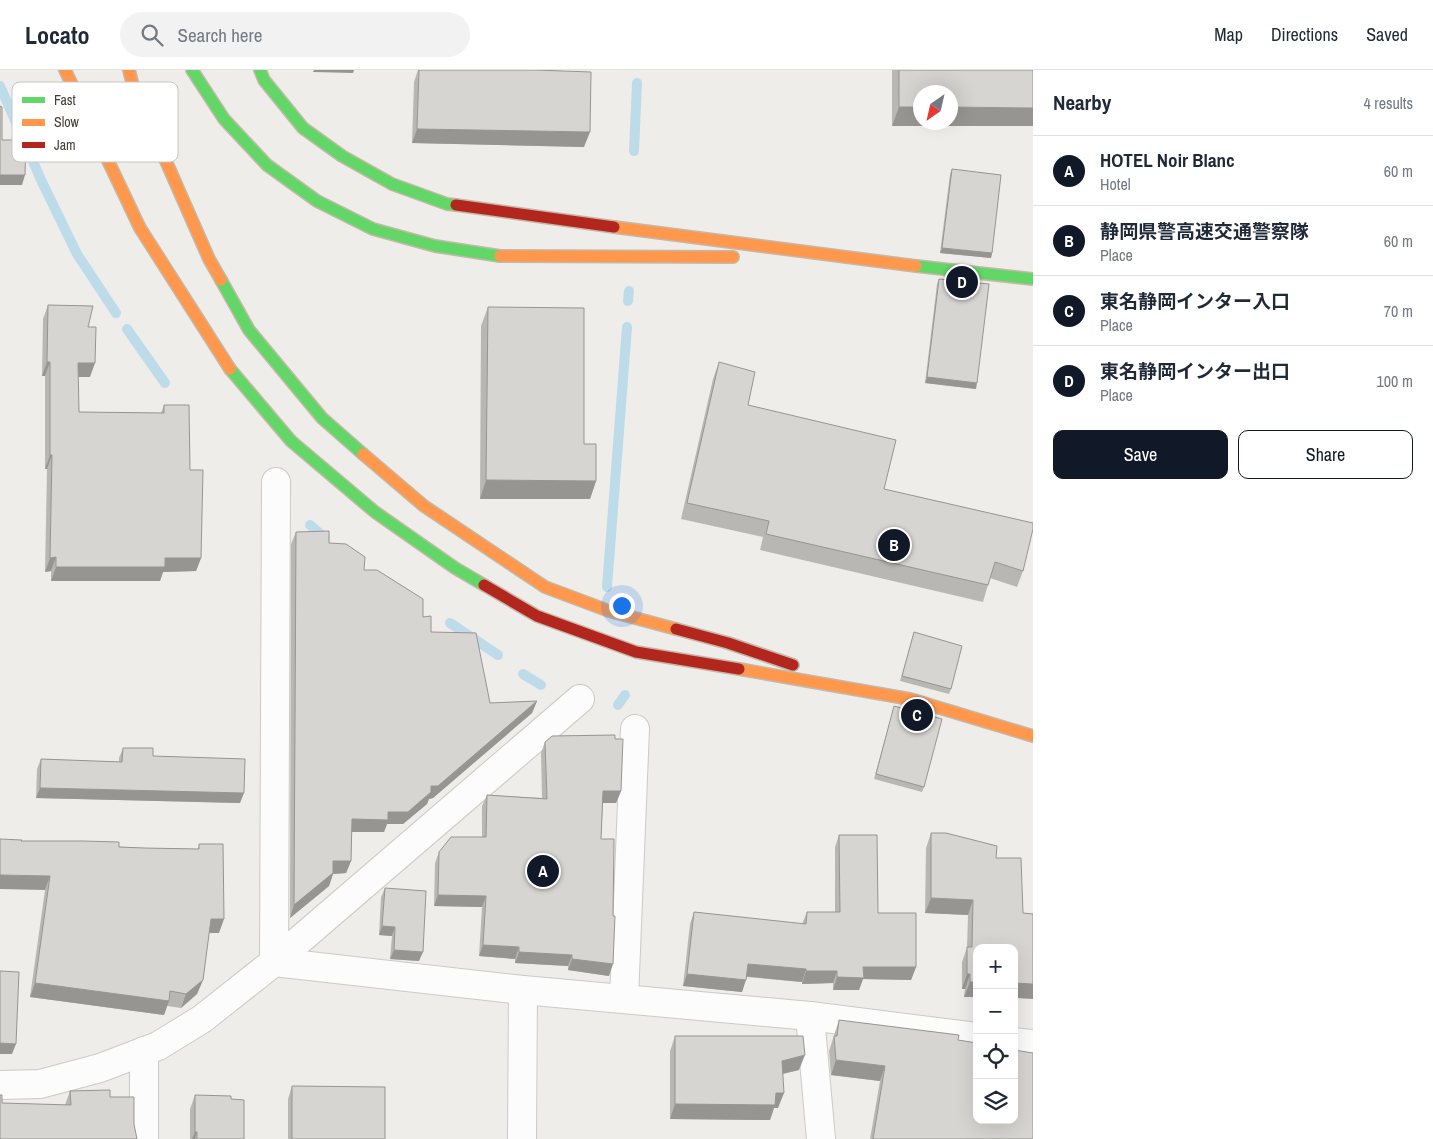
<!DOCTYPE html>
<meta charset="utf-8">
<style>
body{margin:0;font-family:"Archivo Narrow","Noto Sans JP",sans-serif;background:#f2f2f3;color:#1f2937}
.controls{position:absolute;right:15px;bottom:15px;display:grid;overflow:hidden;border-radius:10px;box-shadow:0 5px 20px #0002}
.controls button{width:45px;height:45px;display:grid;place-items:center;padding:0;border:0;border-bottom:1px solid #e0e1e3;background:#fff;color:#1f2937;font:25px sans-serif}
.compass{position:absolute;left:913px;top:15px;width:45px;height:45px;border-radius:50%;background:#fff;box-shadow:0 5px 20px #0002;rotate:214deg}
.you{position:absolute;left:621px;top:535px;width:18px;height:18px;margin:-12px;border:4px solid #fff;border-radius:50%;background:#1a73e8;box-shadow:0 0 0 8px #1a73e833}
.badge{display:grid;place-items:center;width:32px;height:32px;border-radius:50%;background:#111827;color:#fff;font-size:16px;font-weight:700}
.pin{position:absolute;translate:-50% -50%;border:2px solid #fff;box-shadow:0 1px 5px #0006}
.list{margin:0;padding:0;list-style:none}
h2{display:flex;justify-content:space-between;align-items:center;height:65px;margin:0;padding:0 20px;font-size:21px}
h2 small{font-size:16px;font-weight:400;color:#747a83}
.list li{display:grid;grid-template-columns:32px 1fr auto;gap:15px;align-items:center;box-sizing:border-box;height:70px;padding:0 20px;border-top:1px solid #e0e1e3}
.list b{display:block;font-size:19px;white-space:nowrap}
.list p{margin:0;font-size:16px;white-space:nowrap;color:#747a83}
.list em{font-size:16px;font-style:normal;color:#747a83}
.actions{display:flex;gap:10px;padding:15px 20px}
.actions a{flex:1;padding:11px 0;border:1px solid #111827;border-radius:10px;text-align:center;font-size:18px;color:#111827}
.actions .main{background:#111827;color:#fff}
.icon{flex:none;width:28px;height:28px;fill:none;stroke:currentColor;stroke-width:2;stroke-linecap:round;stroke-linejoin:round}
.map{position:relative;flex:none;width:1033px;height:1069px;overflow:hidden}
header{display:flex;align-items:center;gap:30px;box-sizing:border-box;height:70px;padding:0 25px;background:#fff;border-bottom:1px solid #e0e1e3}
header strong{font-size:24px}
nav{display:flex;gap:28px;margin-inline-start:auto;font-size:18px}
.search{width:350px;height:45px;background:#f2f2f3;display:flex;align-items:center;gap:12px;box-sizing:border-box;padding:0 18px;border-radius:28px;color:#747a83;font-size:19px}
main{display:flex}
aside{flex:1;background:#fff}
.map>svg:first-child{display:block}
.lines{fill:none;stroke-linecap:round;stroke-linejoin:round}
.stream{stroke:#bedbea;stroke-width:10}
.street-casing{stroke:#ccc9c6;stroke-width:30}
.fast-casing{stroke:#c5b8a7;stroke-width:14}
.slow-casing{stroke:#c5b8a7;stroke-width:14}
.jam-casing{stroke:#c5b8a7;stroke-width:14}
.street{stroke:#fdfcfc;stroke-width:28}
.fast{stroke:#63d668;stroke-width:11}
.slow{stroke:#ff974d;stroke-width:11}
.jam{stroke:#b3261e;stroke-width:11}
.wall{fill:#b9b7b4}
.shaded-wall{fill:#969592}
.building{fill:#d7d5d1;stroke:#969592}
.key{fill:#fff;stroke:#c7c5c3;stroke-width:1}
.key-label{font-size:14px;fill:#453e37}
</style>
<header>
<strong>Locato</strong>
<div class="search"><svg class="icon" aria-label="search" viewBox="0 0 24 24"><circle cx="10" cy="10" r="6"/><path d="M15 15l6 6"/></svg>Search here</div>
<nav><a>Map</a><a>Directions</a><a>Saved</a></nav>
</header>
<main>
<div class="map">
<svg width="1033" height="1069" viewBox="0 0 1033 1069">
<rect width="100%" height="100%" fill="#efedea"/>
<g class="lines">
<!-- stream -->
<g class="stream">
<polyline points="0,16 42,112 77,184 116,243"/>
<polyline points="634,81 637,13"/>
<polyline points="628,231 629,221"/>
<polyline points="127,259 165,313"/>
<polyline points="310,455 325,468"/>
<polyline points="607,517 627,257"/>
<polyline points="450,553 498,585"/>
<polyline points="523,604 541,615"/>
<polyline points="618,635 625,625"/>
</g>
<defs>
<g id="street">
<polyline points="276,412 274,892 523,920 810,946 977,967"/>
<polyline points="624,929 635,659"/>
<polyline points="810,946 821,1069"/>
<polyline points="1014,972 1033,974"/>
<polyline points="0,1015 40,1014 100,998 158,976 202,949 274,892 580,629"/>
<polyline points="144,1069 144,981"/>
<polyline points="522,1069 523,920"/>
</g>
<g id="fast">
<polyline points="192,0 224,49 267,95 317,131 373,159 435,176 500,186"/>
<polyline points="260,0 264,10 303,58 342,86 392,114 447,134 456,135"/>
<polyline points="916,196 1033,209"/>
<polyline points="221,210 249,260 322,348 363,384"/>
<polyline points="230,299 291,371 375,442 455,498 484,515"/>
</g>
<g id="slow">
<polyline points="65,0 140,158 230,299"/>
<polyline points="129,0 133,16 209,189 221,210"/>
<polyline points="614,157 916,196"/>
<polyline points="500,186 733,187"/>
<polyline points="363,384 424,436 545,517 609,541 676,559"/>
<polyline points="739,599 910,629 1033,666"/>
</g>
<g id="jam">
<polyline points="456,135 614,157"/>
<polyline points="484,515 537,546 636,582 739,599"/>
<polyline points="676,559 728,573 793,595"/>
</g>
</defs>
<!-- street casing -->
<use href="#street" class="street-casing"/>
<!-- fast casing -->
<use href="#fast" class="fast-casing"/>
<!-- slow casing -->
<use href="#slow" class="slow-casing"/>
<!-- jam casing -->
<use href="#jam" class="jam-casing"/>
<!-- street -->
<use href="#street" class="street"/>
<!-- fast -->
<use href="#fast" class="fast"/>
<!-- slow -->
<use href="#slow" class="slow"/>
<!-- jam -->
<use href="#jam" class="jam"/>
</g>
<!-- wall -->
<g class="wall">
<polygon points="418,0 419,0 584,77 412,73 414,12"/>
<polygon points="892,0 1033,0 892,56"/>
<polygon points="952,99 992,183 991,188 940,183 950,104"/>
<polygon points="939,209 976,319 925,313 937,214"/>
<polygon points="48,235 88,257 90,307 78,307 79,342 161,343 164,335 190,400 201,488 196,501 163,502 160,511 51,511 51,501 45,502 47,399 45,399 45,306 42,306 43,249"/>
<polygon points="488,237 596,411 590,429 480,429 481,256"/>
<polygon points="719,292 748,335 884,419 1023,501 1017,517 990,508 983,532 760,480 763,467 681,449 713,309"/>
<polygon points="296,462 329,473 364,500 423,547 431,562 490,633 537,631 532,643 433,728 429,729 427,734 403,754 387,754 384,762 352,762 351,791 346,803 333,804 329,816 290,848 291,474"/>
<polygon points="914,562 951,619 949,624 900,611"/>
<polygon points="894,636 924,717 922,722 874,709"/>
<polygon points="545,672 621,721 616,733 603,733 601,769 609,906 568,900 568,896 515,893 515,889 479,886 482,837 434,836 435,793 439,782 482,767 482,736 487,725 542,728 541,683"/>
<polygon points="123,678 153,686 240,733 36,728 37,699 41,689 119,692 119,688"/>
<polygon points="931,763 997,776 977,927 964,927 965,919 962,919 962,892 967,878 968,845 925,843 926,778"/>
<polygon points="839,765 878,843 916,897 911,910 863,909 859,920 833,920 833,913 802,914 802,912 746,907 742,922 683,916 690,854 694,842 802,854 807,842 835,842 835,777"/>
<polygon points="21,771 144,778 198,779 199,774 219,863 209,863 203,910 197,924 181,938 167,936 164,945 30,927 45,820"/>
<polygon points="385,818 419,891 390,889 392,866 379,865 381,827"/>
<polygon points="839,950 958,970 1033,1069 870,1069 880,1011 831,1005 829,981"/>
<polygon points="675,966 799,1000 783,1004 778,1038 774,1038 770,1050 670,1049 670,981"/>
<polygon points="292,1016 385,1069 288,1069 288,1029"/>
<polygon points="70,1021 110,1027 134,1054 2,1033 65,1035"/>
<polygon points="195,1025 231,1029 244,1069 190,1069 190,1039"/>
</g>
<!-- shaded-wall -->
<g class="shaded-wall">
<polygon points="314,0 354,0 353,3 313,2"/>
<polygon points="899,37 920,37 920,52 950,52 950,37 1033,38 1033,56 892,56"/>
<polygon points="417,59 590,62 584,77 412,73"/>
<polygon points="0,105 25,105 22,115 0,115"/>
<polygon points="942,178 992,183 991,188 940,183"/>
<polygon points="47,292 50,292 45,306 42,306"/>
<polygon points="78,293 95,293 90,307 73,307"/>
<polygon points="927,307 977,313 976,319 925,313"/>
<polygon points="50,385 52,385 47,399 45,399"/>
<polygon points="486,410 596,411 590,429 480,429"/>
<polygon points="56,487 51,501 45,502 50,488"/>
<polygon points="165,488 201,488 196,501 163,502 160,511 51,511 56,497"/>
<polygon points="537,631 532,643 433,728 429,729 427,734 403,754 387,754 384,762 348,762 352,749 388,742 431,716"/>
<polygon points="40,718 244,723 240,733 36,728"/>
<polygon points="603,721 621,721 616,733 599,733"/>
<polygon points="333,791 351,791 346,803 333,804 329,816 290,848 294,835"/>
<polygon points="0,805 50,806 45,820 0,819"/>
<polygon points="438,825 486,826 482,837 434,836"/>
<polygon points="931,828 973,830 968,845 925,843"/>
<polygon points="211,849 224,849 219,863 206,863"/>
<polygon points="382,856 395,857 392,866 379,865"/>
<polygon points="483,875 519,877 515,889 479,886"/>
<polygon points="394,880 423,882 419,891 390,889"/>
<polygon points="519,882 572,885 568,896 515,893"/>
<polygon points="572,889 613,894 609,906 568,900"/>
<polygon points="748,894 806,899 802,912 743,906"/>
<polygon points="863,897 916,897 911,910 863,909 859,920 833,920 837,907"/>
<polygon points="806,901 837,901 833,913 802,914"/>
<polygon points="687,904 746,910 742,922 683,916"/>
<polygon points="967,904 970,904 965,919 962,919"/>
<polygon points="203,910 197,924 181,938 186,924"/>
<polygon points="970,912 977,912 977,927 964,927"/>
<polygon points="35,913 169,931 164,945 30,927"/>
<polygon points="1014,913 1033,914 1033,929 1014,928"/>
<polygon points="0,973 16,974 12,984 0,984"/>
<polygon points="805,985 799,1000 777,1005 782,991"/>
<polygon points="836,990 885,996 880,1011 831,1005"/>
<polygon points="776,1023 784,1023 778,1038 774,1038 770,1050 670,1049 675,1034"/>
<polygon points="195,1062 197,1062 195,1069 192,1069"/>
</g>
<!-- building -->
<g class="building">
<polygon points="419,0 534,0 591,2 590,62 417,59"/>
<polygon points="899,0 1033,0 1033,38 950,37 950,22 920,22 920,37 899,37"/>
<polygon points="0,36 2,37 2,70 26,70 25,105 0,105"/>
<polygon points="952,99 1001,105 992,183 942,178"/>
<polygon points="939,209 989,214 977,313 927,307"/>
<polygon points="48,235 93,236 88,257 96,257 95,293 78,293 79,342 164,343 164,335 189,335 190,400 203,400 201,488 165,488 165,497 56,497 56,487 50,488 52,385 50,385 50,292 47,292"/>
<polygon points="488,237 584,238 584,374 596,374 596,411 486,410"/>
<polygon points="719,292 755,302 748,335 896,370 884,419 1033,453 1033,459 1023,501 995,492 988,515 766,464 769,451 687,433"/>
<polygon points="329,461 329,473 346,474 365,487 364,500 377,500 423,529 423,547 431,546 431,562 476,563 490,633 537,631 438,716 431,716 431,722 408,742 388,742 388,750 352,749 351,791 333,791 333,803 294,835 296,462"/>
<polygon points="914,562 962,576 951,619 902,606"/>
<polygon points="894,636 942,649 924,717 876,704"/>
<polygon points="615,665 615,669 623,669 621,721 603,721 601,769 614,769 613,846 615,846 613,894 572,889 572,885 519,882 519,877 483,875 486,826 438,825 439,782 451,767 486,767 487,725 547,729 545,672 552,666"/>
<polygon points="123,678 153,678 153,686 245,689 244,723 40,718 41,689 122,692"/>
<polygon points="931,763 946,763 997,776 996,788 1021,788 1023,843 1033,844 1033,914 1014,913 1014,878 977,878 977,912 970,912 970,904 967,904 967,877 972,877 973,830 931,828"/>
<polygon points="839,765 877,765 878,843 916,843 916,897 863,897 864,908 837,907 837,901 806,901 806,899 748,894 746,910 687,904 694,842 806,854 807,842 840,842"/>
<polygon points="0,769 22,770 21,771 83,771 119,772 119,777 144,778 199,779 199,774 223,774 224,849 211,849 203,910 186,924 170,921 169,931 35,913 50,806 0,805"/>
<polygon points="385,818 426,821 423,882 394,880 395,857 382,856"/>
<polygon points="0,901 19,902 16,974 0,973"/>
<polygon points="839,950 959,965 958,970 977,973 977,1050 1014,1050 1014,980 1033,983 1033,1069 873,1069 885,996 836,990 834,966 837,966"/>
<polygon points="675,966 803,966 805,985 782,991 784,1023 776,1023 775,1035 675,1034"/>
<polygon points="292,1016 385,1017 385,1069 292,1069"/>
<polygon points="110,1020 110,1027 134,1027 134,1054 137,1069 0,1069 0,1025 2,1025 2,1033 71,1035 70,1021"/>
<polygon points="195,1025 231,1026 231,1029 244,1030 244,1069 197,1069 197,1062 195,1062"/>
</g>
<!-- legend -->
<rect x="12" y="12" width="166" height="80" rx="8" class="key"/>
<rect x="22" y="27" width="23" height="6" fill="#63d668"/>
<rect x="22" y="49" width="23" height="7" fill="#ff974d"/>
<rect x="22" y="72" width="23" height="6" fill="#b3261e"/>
<g class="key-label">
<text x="54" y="35">Fast</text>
<text x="54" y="57">Slow</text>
<text x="54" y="80">Jam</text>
</g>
</svg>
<div class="controls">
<button>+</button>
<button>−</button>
<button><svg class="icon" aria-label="locate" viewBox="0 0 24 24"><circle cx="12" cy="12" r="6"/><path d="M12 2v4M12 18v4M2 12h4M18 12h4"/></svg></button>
<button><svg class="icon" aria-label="layers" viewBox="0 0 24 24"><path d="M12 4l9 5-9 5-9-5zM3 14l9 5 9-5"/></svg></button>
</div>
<svg class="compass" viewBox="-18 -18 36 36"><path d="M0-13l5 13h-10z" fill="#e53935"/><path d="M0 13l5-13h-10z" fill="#747a83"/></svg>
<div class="you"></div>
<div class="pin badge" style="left:543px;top:801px">A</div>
<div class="pin badge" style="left:894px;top:475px">B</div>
<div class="pin badge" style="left:917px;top:645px">C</div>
<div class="pin badge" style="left:962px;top:212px">D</div>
</div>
<aside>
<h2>Nearby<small>4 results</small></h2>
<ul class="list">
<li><span class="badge">A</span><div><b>HOTEL Noir Blanc</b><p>Hotel</p></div><em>60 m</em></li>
<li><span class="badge">B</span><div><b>静岡県警高速交通警察隊</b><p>Place</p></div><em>60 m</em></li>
<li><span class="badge">C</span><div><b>東名静岡インター入口</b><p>Place</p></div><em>70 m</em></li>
<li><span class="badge">D</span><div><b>東名静岡インター出口</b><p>Place</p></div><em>100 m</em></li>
</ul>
<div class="actions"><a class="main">Save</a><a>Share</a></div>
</aside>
</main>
